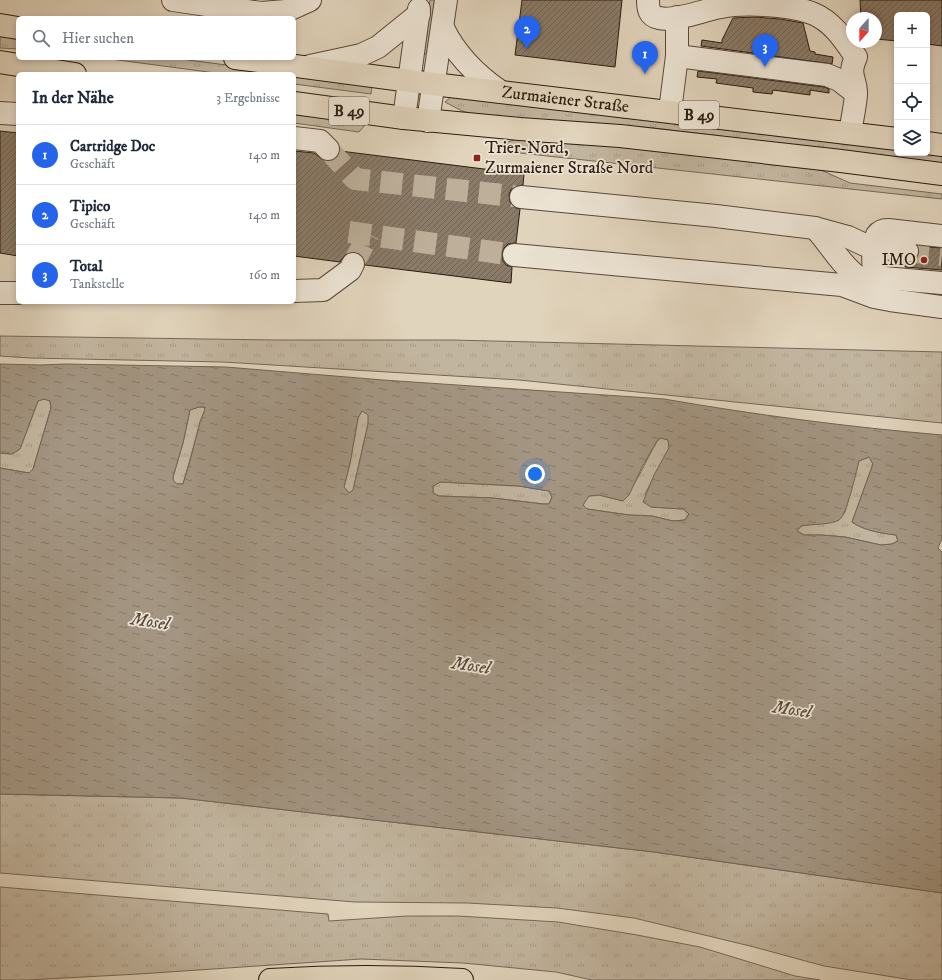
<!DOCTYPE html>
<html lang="de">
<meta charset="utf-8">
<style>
body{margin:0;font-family:"IM FELL DW Pica",serif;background:#f2f2f3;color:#1f2937}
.controls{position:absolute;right:12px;top:12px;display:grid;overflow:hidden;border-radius:6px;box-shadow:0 2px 6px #0003}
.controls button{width:36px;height:36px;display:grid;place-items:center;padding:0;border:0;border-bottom:1px solid #e0e1e3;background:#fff;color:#1f2937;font:20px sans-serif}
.compass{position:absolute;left:846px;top:12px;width:36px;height:36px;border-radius:50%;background:#fff;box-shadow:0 2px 6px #0003;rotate:201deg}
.you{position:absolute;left:535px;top:474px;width:14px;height:14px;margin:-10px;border:3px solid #fff;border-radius:50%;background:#1a73e8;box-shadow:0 0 0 6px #1a73e833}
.badge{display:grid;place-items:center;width:26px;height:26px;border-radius:50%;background:#2563eb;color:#fff;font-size:13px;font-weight:700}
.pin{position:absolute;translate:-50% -33px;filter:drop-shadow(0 1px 2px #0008)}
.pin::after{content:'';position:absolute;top:21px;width:14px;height:12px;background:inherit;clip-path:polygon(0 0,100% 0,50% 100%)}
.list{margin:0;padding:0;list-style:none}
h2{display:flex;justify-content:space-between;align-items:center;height:52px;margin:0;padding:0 16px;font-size:17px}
h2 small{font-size:13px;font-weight:400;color:#747a83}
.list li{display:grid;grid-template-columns:26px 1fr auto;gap:12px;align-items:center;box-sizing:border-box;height:60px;padding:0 16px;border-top:1px solid #e0e1e3}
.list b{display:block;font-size:15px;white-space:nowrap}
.list p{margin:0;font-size:13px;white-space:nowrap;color:#747a83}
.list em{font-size:13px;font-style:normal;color:#747a83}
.icon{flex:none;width:22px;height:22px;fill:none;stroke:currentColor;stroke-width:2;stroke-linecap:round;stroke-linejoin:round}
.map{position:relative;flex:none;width:942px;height:980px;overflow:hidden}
.search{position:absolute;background:#fff;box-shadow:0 2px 6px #0003;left:16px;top:16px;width:280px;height:44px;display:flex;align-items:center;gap:10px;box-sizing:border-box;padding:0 14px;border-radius:6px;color:#747a83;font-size:15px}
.panel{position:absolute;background:#fff;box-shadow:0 2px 6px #0003;left:16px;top:72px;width:280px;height:232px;border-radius:6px}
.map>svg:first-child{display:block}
.grass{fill:url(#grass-tufts);stroke:#766858}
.water{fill:url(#water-ripples);stroke:#736454;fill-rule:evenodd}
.building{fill:url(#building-hatch);stroke:#2b1b10}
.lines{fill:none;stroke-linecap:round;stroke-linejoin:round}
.minor-tunnel{stroke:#bdaf9a;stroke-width:22;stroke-dasharray:22 11;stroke-linecap:butt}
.minor-casing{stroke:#58493b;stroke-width:24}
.major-casing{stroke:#2b1b10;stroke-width:24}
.minor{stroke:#ece3d3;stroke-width:22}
.major{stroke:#e1d4bc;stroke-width:22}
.poi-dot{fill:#8f2418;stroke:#ece3d3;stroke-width:1.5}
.labels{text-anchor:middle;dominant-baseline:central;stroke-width:3.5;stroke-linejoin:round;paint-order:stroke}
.shield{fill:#ece3d3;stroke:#65574a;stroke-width:1}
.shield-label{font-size:16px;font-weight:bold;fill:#2b1b10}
.street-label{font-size:17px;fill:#2b1b10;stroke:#ece3d3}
.poi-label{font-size:17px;fill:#2b1b10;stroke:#ece3d3;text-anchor:start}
.water-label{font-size:18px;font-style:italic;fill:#554638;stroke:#ece3d3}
</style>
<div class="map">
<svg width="942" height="980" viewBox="0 0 942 980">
<defs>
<pattern id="grass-tufts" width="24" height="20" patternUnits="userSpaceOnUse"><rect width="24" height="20" fill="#c2b59f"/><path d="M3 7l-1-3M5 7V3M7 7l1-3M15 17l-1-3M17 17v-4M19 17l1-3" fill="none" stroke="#a79b88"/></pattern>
<pattern id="water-ripples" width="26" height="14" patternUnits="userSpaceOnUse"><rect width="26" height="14" fill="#a39582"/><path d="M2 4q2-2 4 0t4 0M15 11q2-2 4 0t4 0" fill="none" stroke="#857969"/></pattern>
<pattern id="building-hatch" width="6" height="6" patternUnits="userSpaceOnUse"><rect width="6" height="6" fill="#8a7b69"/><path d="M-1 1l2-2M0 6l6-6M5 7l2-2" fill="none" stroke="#716455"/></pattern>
</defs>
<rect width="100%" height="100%" fill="#e1d4bc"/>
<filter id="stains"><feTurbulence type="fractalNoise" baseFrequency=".005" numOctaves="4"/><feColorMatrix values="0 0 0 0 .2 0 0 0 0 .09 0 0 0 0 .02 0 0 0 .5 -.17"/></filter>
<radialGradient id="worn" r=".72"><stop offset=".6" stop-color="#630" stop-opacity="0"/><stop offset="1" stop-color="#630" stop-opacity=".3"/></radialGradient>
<!-- grass -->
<g class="grass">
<polygon points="430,0 437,0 430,54 423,54"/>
<polygon points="0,35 18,38 18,49 0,48"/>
<polygon points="103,58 173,58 372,84 371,94 294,84 294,74 223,74"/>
<polygon points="451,97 496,100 624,118 897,150 897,153 924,153 942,155 942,163 654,128 478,115 462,111 445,102"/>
<polygon points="294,114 366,124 359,132 294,123"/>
<polygon points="517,139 619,145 821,170 850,183 942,194 942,199 520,153 505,143"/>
<polygon points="0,336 275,340 452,340 942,352 942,423 519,380 223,362 30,358 0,356"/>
<polygon points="44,399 50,401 51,408 33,469 29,473 0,468 0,453 12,454 20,449 38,401"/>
<path d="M199,407H205C205,412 202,416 200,422C195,442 189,463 183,484H177L173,480V477L183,443L190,410Z"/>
<polygon points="362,411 369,415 368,424 353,491 349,493 344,487 350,463 358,418"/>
<path d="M661,438L669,440V448L645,494L651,507L683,509L689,514L685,520L673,521L652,516L629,515L587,509L583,505L588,496L599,495L623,501C637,482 646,461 657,441Z"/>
<path d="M869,457L873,464L852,522C865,531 881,533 896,535L898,541L892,544L881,545L845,537L821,535H804L797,531L801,526L839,520L845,512L859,461Z"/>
<polygon points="440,482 519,486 549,491 552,497 549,504 543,504 493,498 439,496 433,493 433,486"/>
<polygon points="0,794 181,798 654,852 942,893 942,980 912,980 824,966 754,947 634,918 557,908 467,903 355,902 0,873"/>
<polygon points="0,887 328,914 329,921 407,916 458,916 558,922 637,935 700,947 795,976 820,980 592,980 556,972 463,963 361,959 139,974 27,980 0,980"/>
</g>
<!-- water -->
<path class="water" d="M0,364L40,365L66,364L226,367L383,380L664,399C756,415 849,427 942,435V539L938,548L942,552V893L654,852L181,798L0,794V468L29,473L33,469L51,408L50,401L44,399L38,401L20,449L12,454L0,453ZM199,407H205C205,412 202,416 200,422C195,442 190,463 183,484H177L173,480V477L183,443L190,410ZM362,411L368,415V424L353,490L349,493L344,487L350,463L358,418ZM661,438L668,440L669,448L654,475L643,502L651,507L683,509L689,514L685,520L673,521L652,516L629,515L587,509L583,505L589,496L599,495L623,501L629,495L642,467L657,441ZM869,457L873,464L852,522C865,531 881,533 896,535L898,541L892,544L881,545L845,537L821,535H804L797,531L801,526C810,524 831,525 839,520C847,515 856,472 859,461ZM440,482L519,486L549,491L552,497L549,504H543L493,498L439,496L433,493V486Z"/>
<!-- building -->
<g class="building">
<polygon points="522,0 622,0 615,67 515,55"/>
<polygon points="860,0 942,0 942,46 927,44 927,15 897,15 897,41 876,39 876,18 861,18"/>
<polygon points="755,17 780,19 803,23 810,51 815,52 815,54 833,57 832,64 701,46 702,40 722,43 722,40 733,18"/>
<polygon points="698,71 824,87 829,89 829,93 810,90 810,95 773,90 772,94 753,92 753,88 716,83 717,79 697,77"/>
<polygon points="0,131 18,133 18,256 0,253"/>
<polygon points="294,151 314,153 325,161 331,161 337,158 340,151 524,174 523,185 516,186 511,189 509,195 510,202 513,207 520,209 516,243 508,244 504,248 502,253 503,261 506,265 512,267 511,283 365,265 363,257 358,253 353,252 346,254 340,262 294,256"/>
<polygon points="918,246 942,248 942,270 905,267 905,263 912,262 917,258 919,252"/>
</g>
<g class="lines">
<!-- minor-tunnel -->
<g class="minor-tunnel">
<polyline points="328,149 355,179 521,197"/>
<polyline points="349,232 514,255"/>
<polyline points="907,251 942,255"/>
<polyline points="353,264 369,234"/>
</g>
<defs>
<g id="minor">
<polyline points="173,0 261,13 286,11 310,0"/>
<path d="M648,0C648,9 649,16 659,18C675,22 704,10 721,7C744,2 793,5 814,14C833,22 845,41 856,57C847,77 857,78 856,95C855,107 852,120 850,133"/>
<path d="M443,28C456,55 476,75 501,92"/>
<polyline points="677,56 827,75 839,80 856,93"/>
<polyline points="310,66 361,55 378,47 419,14"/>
<polyline points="670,111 677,56 677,17"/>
<polyline points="0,113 18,114"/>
<polyline points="404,118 419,9"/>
<polyline points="428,121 446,0"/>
<polyline points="294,138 320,141 328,149"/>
<polyline points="521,197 716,216 815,228 848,237 865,245 907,251"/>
<path d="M815,228C834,248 849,282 880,286"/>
<path d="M942,236L888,230C884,230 880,231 877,235C873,242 872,265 875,273L884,278L942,283"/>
<polyline points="514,255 842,285 874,297 890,300 942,307"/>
<polyline points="294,291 323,290 350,270 353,264"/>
<polyline points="0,293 18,293"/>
</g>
<g id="major">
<polyline points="0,25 18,28"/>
<path id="s1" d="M235,58L433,84L897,139"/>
<polyline points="0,62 75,74"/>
<polyline points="294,103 404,118 520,129 620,136 841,161 942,174"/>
<polyline points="927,143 942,145"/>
<path d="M270,980C334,976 398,976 462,980"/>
</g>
</defs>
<!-- minor casing -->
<use href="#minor" class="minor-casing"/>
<!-- major casing -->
<use href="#major" class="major-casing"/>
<!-- minor -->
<use href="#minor" class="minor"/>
<!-- major -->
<use href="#major" class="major"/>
</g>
<!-- markers -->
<g class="poi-dot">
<rect x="473" y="154" width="8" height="8" rx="2"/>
<circle cx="924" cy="260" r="4"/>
</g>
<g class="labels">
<!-- shield labels -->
<g class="shield">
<rect x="329" y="97" width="40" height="28" rx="3"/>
<rect x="679" y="101" width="40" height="28" rx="3"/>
</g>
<g class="shield-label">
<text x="349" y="111">B 49</text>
<text x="699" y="115">B 49</text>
</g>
<!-- street labels -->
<g class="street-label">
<text stroke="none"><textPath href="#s1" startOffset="333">Zurmaiener Straße</textPath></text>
</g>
<!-- poi labels -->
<g class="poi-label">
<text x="485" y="148">Trier-Nord,<tspan x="485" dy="20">Zurmaiener Straße Nord</tspan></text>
<text x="916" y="260" text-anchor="end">IMO</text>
</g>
<!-- water labels -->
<g class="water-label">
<text transform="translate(150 622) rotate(8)">Mosel</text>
<text transform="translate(471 666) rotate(8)">Mosel</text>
<text transform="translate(792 710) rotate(8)">Mosel</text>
</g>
</g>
<rect width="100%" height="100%" filter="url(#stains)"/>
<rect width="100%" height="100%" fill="url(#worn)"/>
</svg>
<div class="controls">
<button>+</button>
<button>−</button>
<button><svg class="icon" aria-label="locate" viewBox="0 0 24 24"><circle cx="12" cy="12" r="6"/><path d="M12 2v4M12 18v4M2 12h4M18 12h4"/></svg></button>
<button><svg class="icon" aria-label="layers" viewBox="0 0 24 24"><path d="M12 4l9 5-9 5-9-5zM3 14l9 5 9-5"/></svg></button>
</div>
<svg class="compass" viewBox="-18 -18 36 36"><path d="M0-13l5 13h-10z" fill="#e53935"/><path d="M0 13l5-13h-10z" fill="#747a83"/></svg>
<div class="you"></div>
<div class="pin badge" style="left:645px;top:74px">1</div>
<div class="pin badge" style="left:527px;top:49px">2</div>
<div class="pin badge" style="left:765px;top:67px">3</div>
<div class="search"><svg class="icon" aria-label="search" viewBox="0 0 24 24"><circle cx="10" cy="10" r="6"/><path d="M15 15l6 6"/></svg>Hier suchen</div>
<section class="panel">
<h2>In der Nähe<small>3 Ergebnisse</small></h2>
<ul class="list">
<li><span class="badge">1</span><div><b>Cartridge Doc</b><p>Geschäft</p></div><em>140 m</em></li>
<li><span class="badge">2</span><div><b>Tipico</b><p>Geschäft</p></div><em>140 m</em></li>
<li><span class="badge">3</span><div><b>Total</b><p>Tankstelle</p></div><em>160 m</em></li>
</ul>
</section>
</div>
